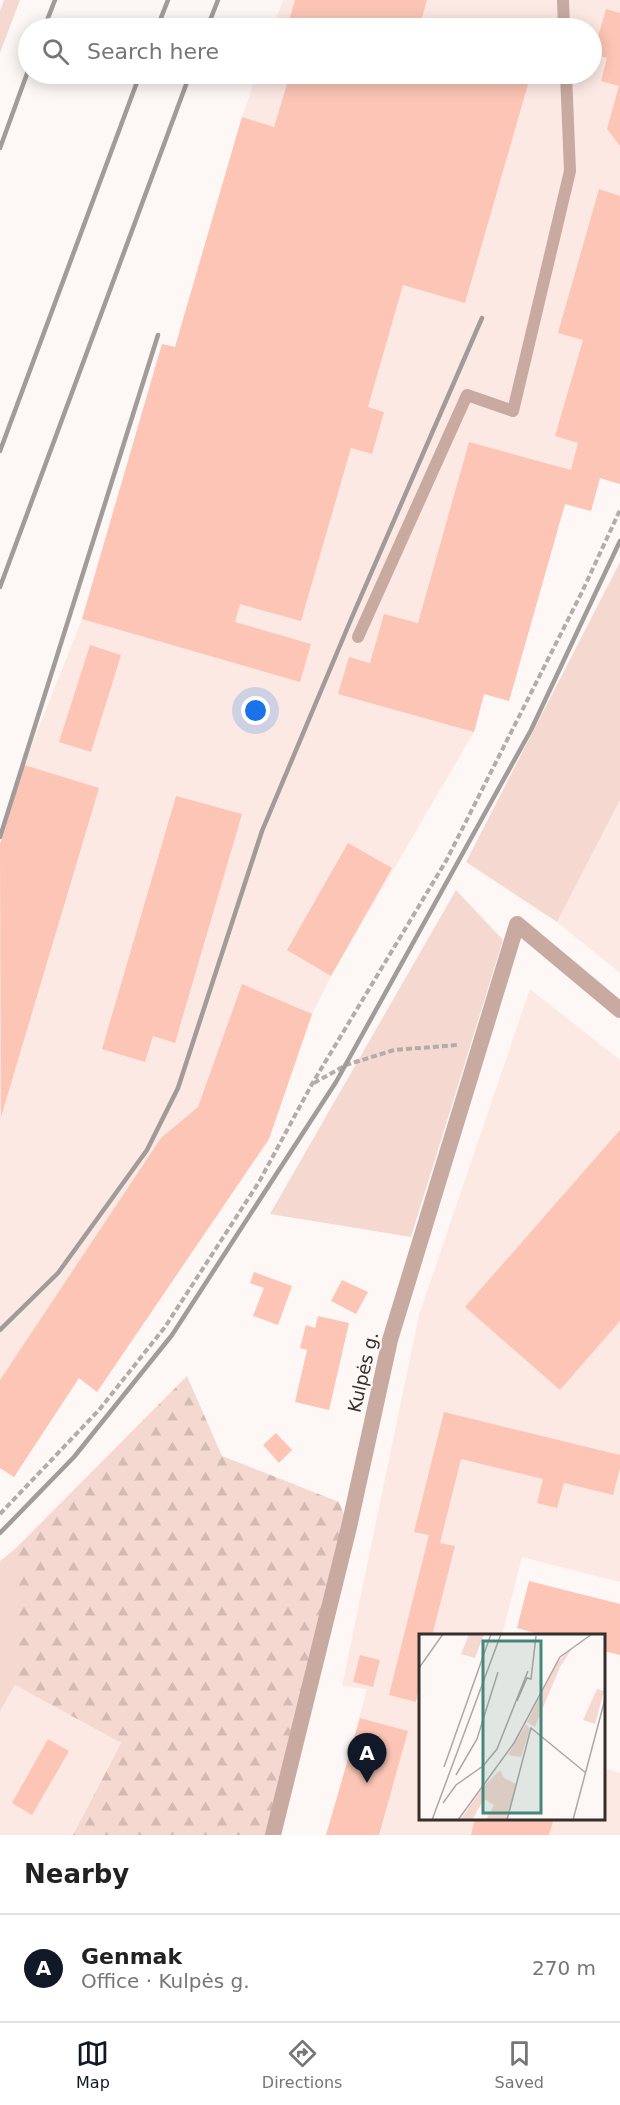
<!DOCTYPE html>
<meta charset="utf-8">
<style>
body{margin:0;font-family:"DejaVu Sans",sans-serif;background:#f2f2f2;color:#222}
.you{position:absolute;left:256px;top:711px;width:21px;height:21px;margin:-15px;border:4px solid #fff;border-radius:50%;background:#1a73e8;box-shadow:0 0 0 9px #1a73e833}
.badge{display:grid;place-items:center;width:39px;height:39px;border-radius:50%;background:#111827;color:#fff;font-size:20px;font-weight:700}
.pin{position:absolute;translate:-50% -50px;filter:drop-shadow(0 2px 3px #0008)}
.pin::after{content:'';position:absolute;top:32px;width:21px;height:18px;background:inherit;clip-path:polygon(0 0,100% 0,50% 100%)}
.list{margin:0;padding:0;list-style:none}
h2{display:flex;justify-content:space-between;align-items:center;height:78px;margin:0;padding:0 24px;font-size:26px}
h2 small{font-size:20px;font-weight:400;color:#767676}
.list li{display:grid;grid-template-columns:39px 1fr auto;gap:18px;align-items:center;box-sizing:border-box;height:108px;padding:0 24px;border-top:2px solid #e0e0e0}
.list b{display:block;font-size:22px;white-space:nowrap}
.list p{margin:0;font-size:20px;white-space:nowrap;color:#767676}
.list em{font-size:20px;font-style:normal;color:#767676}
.icon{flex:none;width:33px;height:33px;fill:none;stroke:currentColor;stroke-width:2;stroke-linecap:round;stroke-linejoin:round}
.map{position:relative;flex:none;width:620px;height:1835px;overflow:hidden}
.search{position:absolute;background:#fff;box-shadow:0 3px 15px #0003;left:18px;right:18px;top:18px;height:66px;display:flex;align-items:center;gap:15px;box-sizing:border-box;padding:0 21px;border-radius:33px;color:#767676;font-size:22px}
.sheet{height:186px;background:#fff}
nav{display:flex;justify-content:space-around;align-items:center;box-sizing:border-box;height:84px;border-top:2px solid #e0e0e0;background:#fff;font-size:16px;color:#767676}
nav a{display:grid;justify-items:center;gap:3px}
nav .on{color:#111827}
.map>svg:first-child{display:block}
.built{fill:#fce9e3}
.green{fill:#f5d9d1}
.forest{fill:url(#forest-firs)}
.building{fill:#fcc5b5}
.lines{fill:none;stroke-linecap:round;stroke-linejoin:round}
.path{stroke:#b2acaa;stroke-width:4;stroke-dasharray:6 3;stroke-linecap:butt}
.service{stroke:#c8aaa1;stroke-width:12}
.minor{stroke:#c8aaa1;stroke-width:16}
.rail{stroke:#a19b99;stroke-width:4.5}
.labels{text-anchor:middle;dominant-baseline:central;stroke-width:4.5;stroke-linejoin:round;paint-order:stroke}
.street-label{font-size:18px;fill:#342e2c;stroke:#fdf7f5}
.inset-road{fill:none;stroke:#ada7a5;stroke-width:1.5}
.view{fill:#44887c;fill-opacity:0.15;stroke:#44887c;stroke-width:3}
.inset-edge{fill:none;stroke:#342e2c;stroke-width:3}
</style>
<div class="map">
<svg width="620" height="1835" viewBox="0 0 620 1835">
<defs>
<pattern id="forest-firs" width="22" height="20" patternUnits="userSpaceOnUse" patternTransform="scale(1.5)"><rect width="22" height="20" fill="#f5d9d1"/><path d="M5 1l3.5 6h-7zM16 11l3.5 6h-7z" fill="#d3bbb4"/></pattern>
</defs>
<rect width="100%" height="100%" fill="#fdf7f5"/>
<!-- built -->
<g class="built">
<polygon points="283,0 620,0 620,484 600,478 591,511 564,504 509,701 484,694 474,732 331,976 312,1014 269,1139 97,1392 79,1378 14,1477 0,1468 0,844 24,765 82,619 162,344 175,347 242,117 257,74 592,74 592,28 273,28"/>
<polygon points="620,800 620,973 557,922"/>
<polygon points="530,989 620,1060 620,1582 522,1557 502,1635 420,1636 420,1684 416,1702 420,1704 420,1818 604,1818 604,1768 620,1773 620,1835 327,1835 367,1689 342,1686 419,1315"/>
<polygon points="15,1685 121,1743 73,1835 0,1835 0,1711"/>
</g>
<!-- green -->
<g class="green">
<polygon points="4,0 20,0 0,53 0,11"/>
<polygon points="620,562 620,800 557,922 466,862"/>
<polygon points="456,890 503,940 411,1237 270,1214"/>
<polygon points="15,1549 15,1685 0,1711 0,1561"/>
</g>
<!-- forest -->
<polygon class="forest" points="187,1376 222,1456 339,1502 349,1527 273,1835 73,1835 121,1743 15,1685 15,1549"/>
<!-- building -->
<g class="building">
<polygon points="295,0 427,0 419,28 287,28"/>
<polygon points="606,9 620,13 620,146 607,129 619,86 601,81 607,58 593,54"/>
<polygon points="290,74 531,74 465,303 403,285 368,407 384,412 372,454 351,448 301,621 240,604 235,622 311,644 300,682 82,619 162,344 175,347 242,117 274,127"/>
<polygon points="599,189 620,196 620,484 600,478 591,511 565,504 509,701 484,694 474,732 338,694 349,657 370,663 384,614 418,623 469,442 571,470 578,443 555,436 583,340 558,333"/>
<polygon points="90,645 121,655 91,752 59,742"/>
<polygon points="24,765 99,788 1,1117 0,844"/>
<polygon points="176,796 242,814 175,1043 153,1036 145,1062 102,1049"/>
<polygon points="348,843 392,868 331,976 287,950"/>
<polygon points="242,984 312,1014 269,1139 97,1392 79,1378 14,1477 0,1468 0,1380 161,1138 198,1107"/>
<polygon points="620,1130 620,1321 560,1390 465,1307"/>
<polygon points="254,1272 292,1286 278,1325 253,1316 264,1288 250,1283"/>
<polygon points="342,1280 368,1292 356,1314 331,1301"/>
<polygon points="318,1316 349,1323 329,1410 295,1402 307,1350 300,1348 306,1325 315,1328"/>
<polygon points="444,1412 620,1455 620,1468 613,1495 564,1483 557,1508 537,1503 543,1479 461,1459 440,1543 455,1546 432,1636 420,1636 420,1684 416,1702 389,1695 429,1535 414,1532"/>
<polygon points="276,1433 292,1450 279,1463 263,1445"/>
<polygon points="529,1581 620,1604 620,1655 604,1651 604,1636 545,1636 517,1628"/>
<polygon points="360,1655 380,1660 373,1687 353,1682"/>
<polygon points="360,1718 408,1731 379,1835 326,1835"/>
<polygon points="48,1739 69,1751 32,1815 12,1803"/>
<polygon points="475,1818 554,1818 549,1835 471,1835"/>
</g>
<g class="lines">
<!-- path -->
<g class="path">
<polyline points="314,1083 346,1065 394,1050 458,1045"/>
<polyline points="0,1514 99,1410 165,1327 259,1182 312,1084 446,861 582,592 620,510"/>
</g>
<!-- service -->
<g class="service">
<polyline points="563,0 564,28"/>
<polyline points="358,637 467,395 513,411 570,171 566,74"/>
</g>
<!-- minor -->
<polyline class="minor" points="273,1835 349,1527 390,1340 517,924 620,1010"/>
<!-- rail -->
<g class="rail">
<polyline points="44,28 55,0"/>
<polyline points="157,28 168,0"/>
<polyline points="207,28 218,0"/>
<polyline points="0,148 28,71"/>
<polyline points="0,451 140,74"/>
<polyline points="0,587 190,74"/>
<polyline points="0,837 158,335"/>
<polyline points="0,1330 58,1273 147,1150 178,1088 262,831 352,617 482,318"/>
<polyline points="0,1533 74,1457 172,1335 336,1082 531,730 620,541"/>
</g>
</g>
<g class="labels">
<!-- street labels -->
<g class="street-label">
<text transform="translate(363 1372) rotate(-77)">Kulpės g.</text>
</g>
</g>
<!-- overview -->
<g transform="translate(419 1634)">
<rect width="186" height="186" fill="#fdf7f5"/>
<path d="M50,0H65L56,24L42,20ZM150,16H152L141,33L116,93L108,88L138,29ZM178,55L185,57L176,90L164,86ZM107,90L111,95L102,123L89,121ZM65,152V165L53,186H41Z" fill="#f5d9d1"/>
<path d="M81,136L85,144L97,150L88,186H67L75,171L65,165V152Z" fill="#f5d9d1"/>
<path class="inset-road" d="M0,34L24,0M98,67L108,44L112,45L117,2M25,133L72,0M37,141L58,105L79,38M24,169L37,151L64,132L78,115L109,37M13,186L82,0M39,186L95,109L141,23L173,0M88,186L112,94L167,139M154,186L186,65"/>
<path class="view" d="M64,7H122V179H64Z"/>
<rect width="186" height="186" class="inset-edge"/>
</g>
</svg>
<div class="you"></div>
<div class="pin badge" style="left:367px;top:1783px">A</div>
<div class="search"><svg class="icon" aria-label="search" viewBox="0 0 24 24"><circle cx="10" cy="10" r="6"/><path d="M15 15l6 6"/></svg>Search here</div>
</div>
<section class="sheet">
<h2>Nearby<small></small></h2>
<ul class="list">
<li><span class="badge">A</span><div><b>Genmak</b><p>Office · Kulpės g.</p></div><em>270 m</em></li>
</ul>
</section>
<nav>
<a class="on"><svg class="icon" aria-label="map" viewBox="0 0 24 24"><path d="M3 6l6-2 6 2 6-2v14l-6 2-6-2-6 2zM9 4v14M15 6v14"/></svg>Map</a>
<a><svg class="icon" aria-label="directions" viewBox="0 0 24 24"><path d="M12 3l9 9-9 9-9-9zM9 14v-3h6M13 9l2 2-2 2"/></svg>Directions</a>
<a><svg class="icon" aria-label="saved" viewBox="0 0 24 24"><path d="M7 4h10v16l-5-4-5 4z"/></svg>Saved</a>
</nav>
